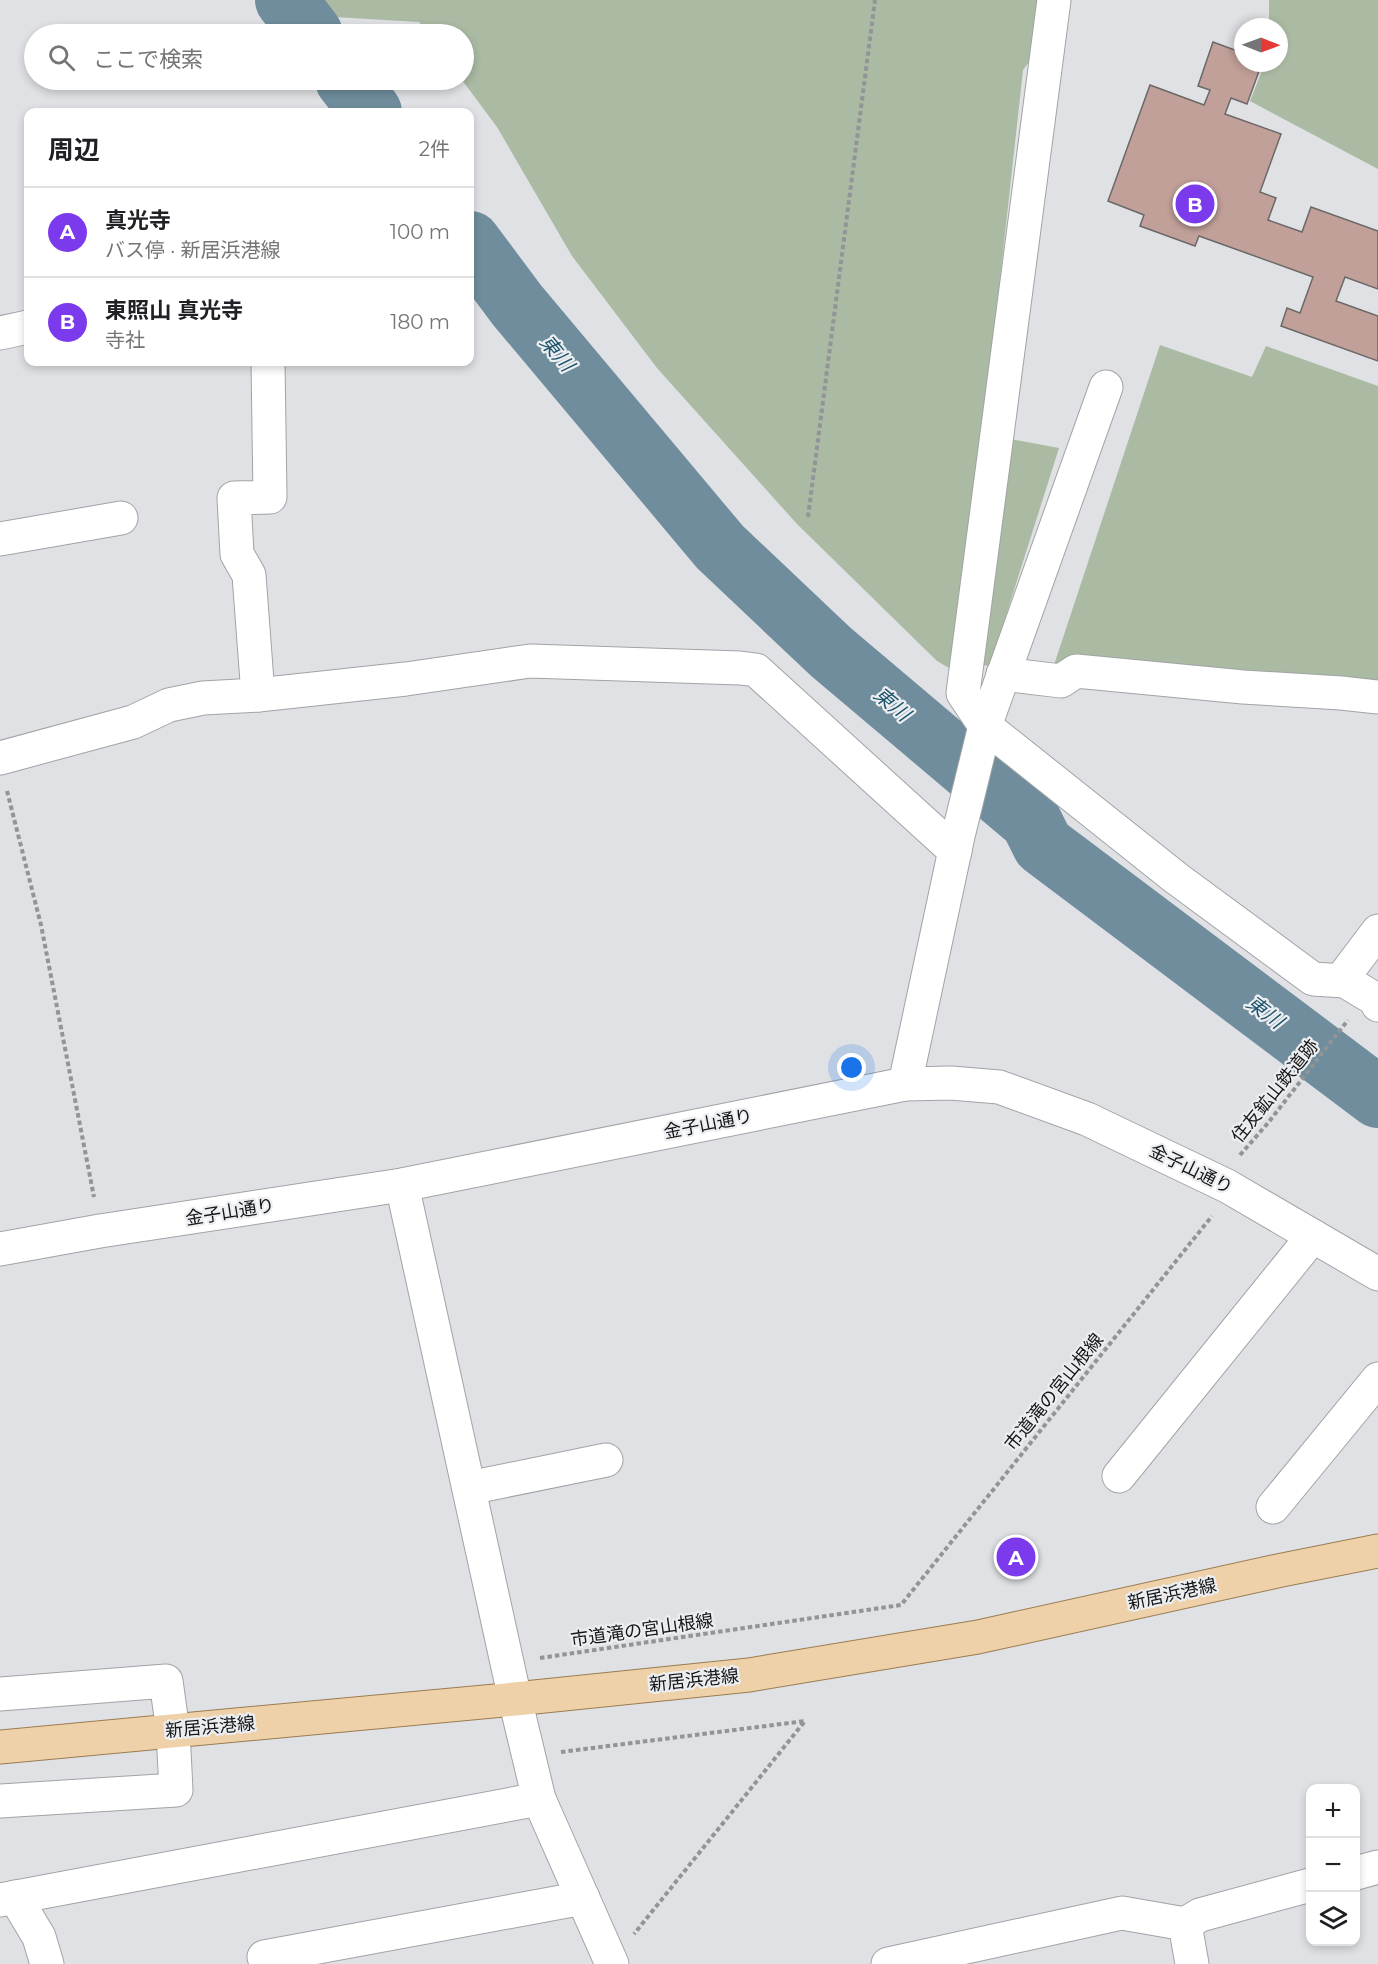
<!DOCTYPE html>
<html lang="ja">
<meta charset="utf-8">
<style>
body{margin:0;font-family:Montserrat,"Noto Sans JP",sans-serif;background:#f6f6f6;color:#202124}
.controls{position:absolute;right:18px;bottom:18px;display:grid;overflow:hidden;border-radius:12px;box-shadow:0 3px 9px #0003}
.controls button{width:54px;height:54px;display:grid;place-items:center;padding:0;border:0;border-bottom:2px solid #e0e0e0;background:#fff;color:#202124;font:30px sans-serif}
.compass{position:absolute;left:1234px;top:18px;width:54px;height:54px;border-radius:50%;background:#fff;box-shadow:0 3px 9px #0003;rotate:91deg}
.you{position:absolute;left:852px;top:1068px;width:21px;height:21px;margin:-15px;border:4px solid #fff;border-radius:50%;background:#1a73e8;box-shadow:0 0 0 9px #1a73e833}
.badge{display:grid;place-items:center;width:39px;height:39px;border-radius:50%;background:#7c3aed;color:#fff;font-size:20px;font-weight:700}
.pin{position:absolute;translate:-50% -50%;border:3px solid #fff;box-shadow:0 2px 6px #0006}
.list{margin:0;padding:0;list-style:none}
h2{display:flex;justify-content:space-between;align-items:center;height:78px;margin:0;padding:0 24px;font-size:26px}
h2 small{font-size:20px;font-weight:400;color:#757577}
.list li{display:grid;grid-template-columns:39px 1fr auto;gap:18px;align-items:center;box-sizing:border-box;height:90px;padding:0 24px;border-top:2px solid #e0e0e0}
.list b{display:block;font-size:22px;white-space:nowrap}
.list p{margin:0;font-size:20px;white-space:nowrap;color:#757577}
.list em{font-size:20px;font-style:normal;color:#757577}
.icon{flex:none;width:33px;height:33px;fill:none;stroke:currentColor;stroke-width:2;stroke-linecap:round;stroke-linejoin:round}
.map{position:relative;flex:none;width:1378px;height:1964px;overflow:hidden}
.search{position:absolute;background:#fff;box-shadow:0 3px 9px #0003;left:24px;top:24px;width:450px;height:66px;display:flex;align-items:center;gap:15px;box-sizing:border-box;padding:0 21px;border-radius:33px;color:#757577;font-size:22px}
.panel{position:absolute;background:#fff;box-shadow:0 3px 9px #0003;left:24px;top:108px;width:450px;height:258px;border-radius:12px}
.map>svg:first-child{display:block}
.green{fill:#aabaa3}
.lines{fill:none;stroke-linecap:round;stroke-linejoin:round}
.river{stroke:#6f8d9c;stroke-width:62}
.building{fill:#c1a099;stroke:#6b6867;stroke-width:1.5}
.minor-casing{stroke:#a1a3a6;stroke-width:35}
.major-casing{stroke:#9a7c51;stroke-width:35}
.path{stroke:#929496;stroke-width:4;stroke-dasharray:4.5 3;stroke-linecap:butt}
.minor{stroke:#fff;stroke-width:33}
.major{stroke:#eed1a9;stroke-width:33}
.labels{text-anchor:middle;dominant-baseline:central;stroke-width:4.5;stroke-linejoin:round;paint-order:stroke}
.street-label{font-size:18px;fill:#151617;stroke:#eceef1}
.water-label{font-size:20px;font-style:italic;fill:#1d556e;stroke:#eceef1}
</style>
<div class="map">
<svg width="1378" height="1964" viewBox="0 0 1378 1964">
<rect width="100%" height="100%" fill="#dfe1e4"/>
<!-- green -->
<g class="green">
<polygon points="304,0 1040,0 1034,55 1023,70 983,434 1059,448 990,666 956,662 949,668 937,661 797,524 657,368 572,256 497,127 462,80 464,80 464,34 429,34 419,22 316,16"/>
<polygon points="1269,0 1378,0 1378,169 1250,101 1265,63 1279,63 1279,27 1269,27"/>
<polygon points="1160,345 1252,377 1266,346 1378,386 1378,686 1051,674"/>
</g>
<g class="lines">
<!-- river -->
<g class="river">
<polyline points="286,0 312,34"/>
<polyline points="346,80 371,112"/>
<polyline points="470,242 517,305 720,547 831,652 1031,821 1043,845 1378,1097"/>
</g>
</g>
<!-- building -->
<polygon class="building" points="1213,42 1243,53 1243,63 1262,63 1247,104 1231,98 1225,114 1281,134 1260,192 1276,198 1268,220 1302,232 1311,207 1378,231 1378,289 1345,277 1336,301 1378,316 1378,361 1281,326 1287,308 1300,313 1313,277 1199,236 1195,246 1140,226 1144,215 1108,201 1150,85 1204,105 1210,90 1198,86"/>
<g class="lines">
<defs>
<g id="minor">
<polyline points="1054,0 963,693 985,726 1176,878 1313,979 1345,981 1375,999 1378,1005"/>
<polyline points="0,333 28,327"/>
<polyline points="0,539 121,518"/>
<polyline points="1003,674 1061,681 1076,671 1243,687 1341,693 1378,697"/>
<polyline points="258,695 249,575 237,554 234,498 270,497 268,362"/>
<polyline points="0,758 133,722 169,705 203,698 258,695 406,679 530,661 740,668 756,670 955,851"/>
<polyline points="1341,980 1378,931"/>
<polyline points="905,1084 958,836 985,726 1106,387"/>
<polyline points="402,1185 515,1699 539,1799 612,1964"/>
<polyline points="0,1249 100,1231 402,1185 905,1084 951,1083 999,1087 1087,1119 1227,1186 1378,1274"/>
<polyline points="1119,1476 1313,1236"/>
<polyline points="469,1488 606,1460"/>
<polyline points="1273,1507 1378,1379"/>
<polyline points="0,1694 166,1681 173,1731 176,1790 0,1801"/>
<polyline points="1356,1873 1378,1867"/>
<polyline points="15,1897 39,1937 47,1964"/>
<polyline points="0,1900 539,1799"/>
<polyline points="1185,1924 1200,1915 1310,1885"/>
<polyline points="264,1957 583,1898"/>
<polyline points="888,1964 1122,1913 1185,1924 1192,1964"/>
</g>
<polyline id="major" points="0,1747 515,1699 749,1675 978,1637 1282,1570 1378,1551"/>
</defs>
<!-- minor casing -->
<use href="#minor" class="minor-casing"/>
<!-- major casing -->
<use href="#major" class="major-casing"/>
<!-- path -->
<g class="path">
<polyline points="808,517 875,0"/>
<polyline points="7,791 41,925 94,1197"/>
<polyline points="1240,1155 1268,1123 1348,1020"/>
<polyline points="540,1658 901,1605 1212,1216"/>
<polyline points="561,1752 805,1721 634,1934"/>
</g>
<!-- minor -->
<use href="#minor" class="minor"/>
<!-- major -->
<use href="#major" class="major"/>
</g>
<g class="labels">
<!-- street labels -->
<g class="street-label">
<text transform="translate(1275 1091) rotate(-51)">住友鉱山鉄道跡</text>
<text transform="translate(708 1124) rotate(-11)">金子山通り</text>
<text transform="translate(1191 1169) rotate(26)">金子山通り</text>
<text transform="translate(230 1212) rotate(-9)">金子山通り</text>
<text transform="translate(1054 1392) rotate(-51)">市道滝の宮山根線</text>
<text transform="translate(1172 1594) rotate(-12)">新居浜港線</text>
<text transform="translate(642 1630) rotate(-8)">市道滝の宮山根線</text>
<text transform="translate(694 1680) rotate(-6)">新居浜港線</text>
<text transform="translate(210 1727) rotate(-5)">新居浜港線</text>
</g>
<!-- water labels -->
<g class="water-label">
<text transform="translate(557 353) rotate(50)">東川</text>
<text transform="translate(892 704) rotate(40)">東川</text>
<text transform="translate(1265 1012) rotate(37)">東川</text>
</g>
</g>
</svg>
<div class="controls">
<button>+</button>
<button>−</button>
<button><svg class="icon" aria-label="layers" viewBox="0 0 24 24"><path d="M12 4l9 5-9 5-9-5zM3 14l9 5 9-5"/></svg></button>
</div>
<svg class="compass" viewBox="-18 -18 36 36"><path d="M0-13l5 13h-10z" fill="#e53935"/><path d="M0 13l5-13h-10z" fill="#757577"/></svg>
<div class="you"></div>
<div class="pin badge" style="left:1016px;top:1557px">A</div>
<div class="pin badge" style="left:1195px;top:204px">B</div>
<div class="search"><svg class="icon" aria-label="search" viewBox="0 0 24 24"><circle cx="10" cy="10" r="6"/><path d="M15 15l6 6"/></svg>ここで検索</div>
<section class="panel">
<h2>周辺<small>2件</small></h2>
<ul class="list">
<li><span class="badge">A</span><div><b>真光寺</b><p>バス停 · 新居浜港線</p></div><em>100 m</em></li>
<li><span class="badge">B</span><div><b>東照山 真光寺</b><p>寺社</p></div><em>180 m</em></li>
</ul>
</section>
</div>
